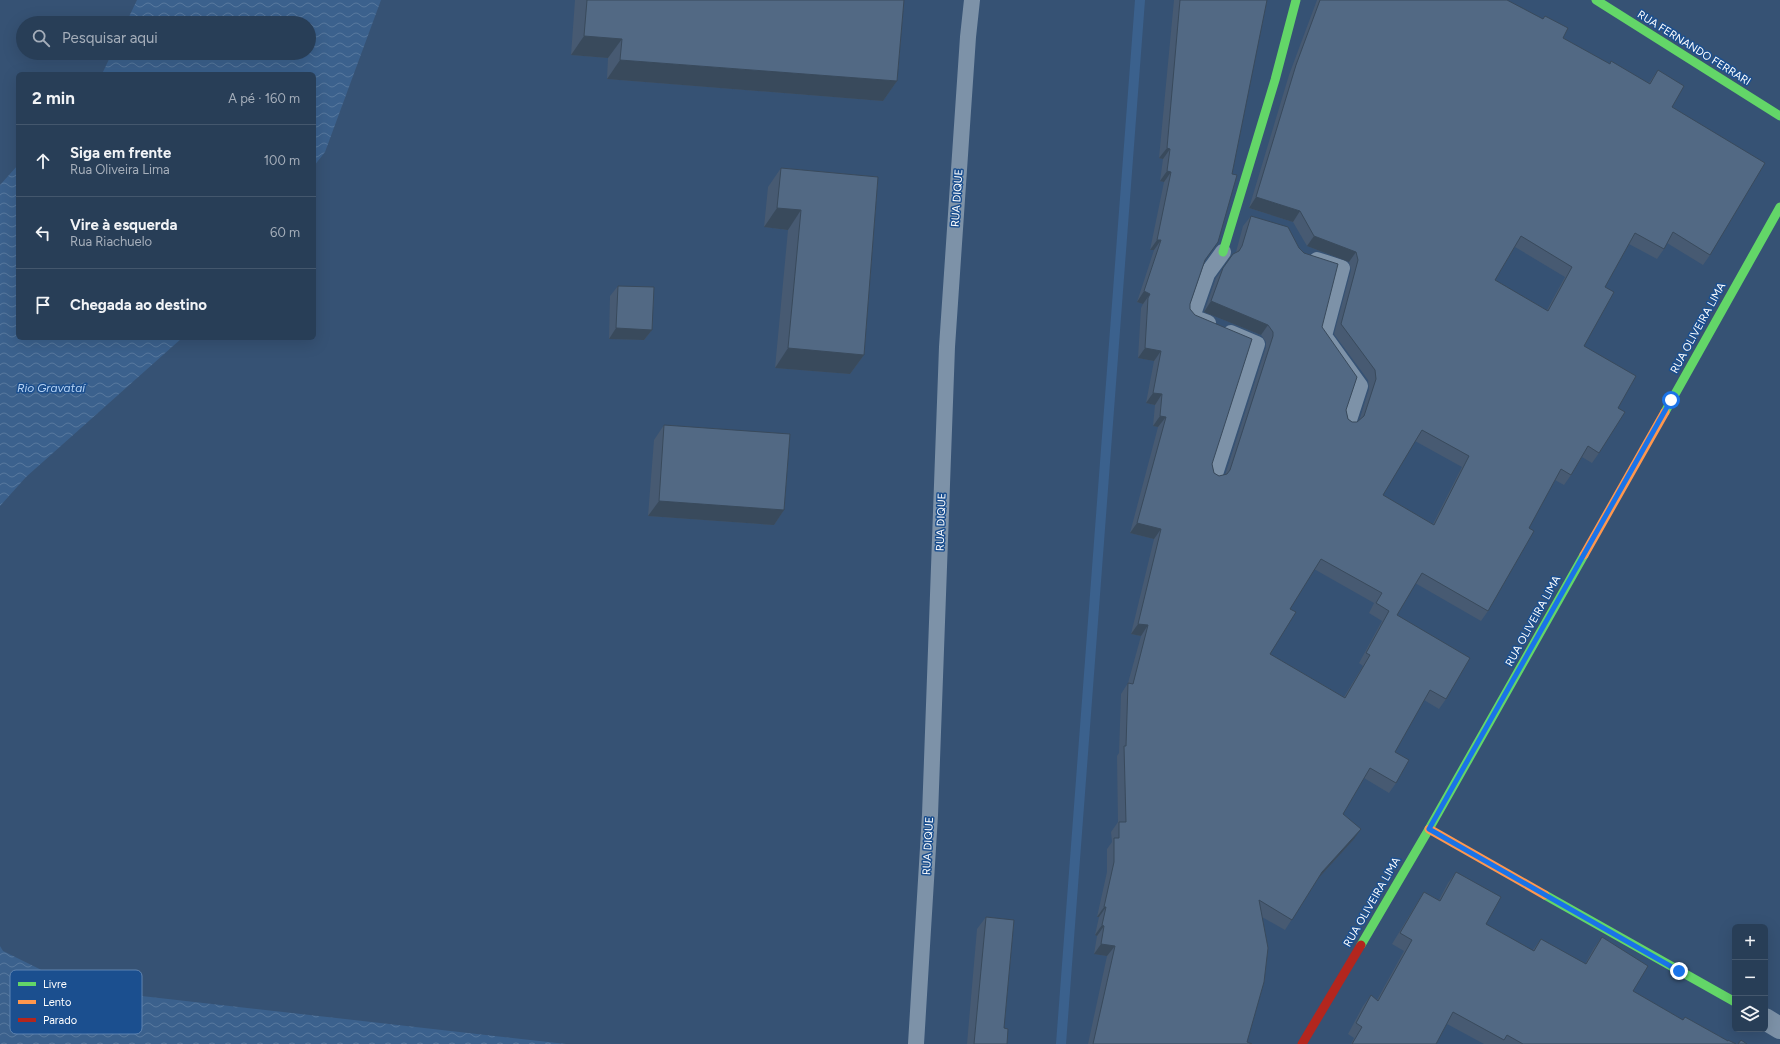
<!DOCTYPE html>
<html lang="pt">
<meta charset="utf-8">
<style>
body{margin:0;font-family:Figtree,sans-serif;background:#344961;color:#f1f3f6}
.controls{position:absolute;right:12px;bottom:12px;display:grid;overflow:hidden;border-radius:6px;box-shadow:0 4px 16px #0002}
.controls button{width:36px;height:36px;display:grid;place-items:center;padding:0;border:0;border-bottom:1px solid #44576d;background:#283e57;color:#f1f3f6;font:20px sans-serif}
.stop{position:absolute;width:12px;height:12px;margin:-9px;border:3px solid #1a73e8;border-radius:50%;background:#fff}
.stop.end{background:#1a73e8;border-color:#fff;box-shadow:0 1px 4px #0008}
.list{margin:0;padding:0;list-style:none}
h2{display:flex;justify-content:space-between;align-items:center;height:52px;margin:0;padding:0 16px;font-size:17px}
h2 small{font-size:13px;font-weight:400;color:#a5aeba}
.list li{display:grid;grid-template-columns:26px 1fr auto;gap:12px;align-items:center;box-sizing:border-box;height:72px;padding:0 16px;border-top:1px solid #44576d}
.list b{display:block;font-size:15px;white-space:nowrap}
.list p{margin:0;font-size:13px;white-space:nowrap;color:#a5aeba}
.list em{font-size:13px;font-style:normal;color:#a5aeba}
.icon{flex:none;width:22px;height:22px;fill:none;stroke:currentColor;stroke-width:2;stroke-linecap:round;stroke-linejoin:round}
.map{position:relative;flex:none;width:1780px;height:1044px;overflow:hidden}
.search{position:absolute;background:#283e57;box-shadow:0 4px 16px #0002;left:16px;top:16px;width:300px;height:44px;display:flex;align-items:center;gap:10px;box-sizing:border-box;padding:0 14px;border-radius:22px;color:#a5aeba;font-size:15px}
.panel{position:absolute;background:#283e57;box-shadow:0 4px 16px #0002;left:16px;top:72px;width:300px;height:268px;border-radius:6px}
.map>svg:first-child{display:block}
.water{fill:url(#water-waves)}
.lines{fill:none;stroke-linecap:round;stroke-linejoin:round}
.stream{stroke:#3b618d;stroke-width:10}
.lane{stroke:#7d92a8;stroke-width:16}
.street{stroke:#7d92a8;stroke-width:22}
.fast{stroke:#63d668;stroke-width:9}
.slow{stroke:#ff974d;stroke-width:9}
.jam{stroke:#b3261e;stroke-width:9}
.wall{fill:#475a72;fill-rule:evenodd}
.shaded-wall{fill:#394a5c}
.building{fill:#526984;stroke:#394a5c;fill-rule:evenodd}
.route{stroke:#1a73e8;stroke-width:5}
.labels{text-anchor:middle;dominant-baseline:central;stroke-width:3;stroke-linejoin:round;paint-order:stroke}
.street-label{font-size:11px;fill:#fff;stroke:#1b4f8f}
.water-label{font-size:12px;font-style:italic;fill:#b5d3f5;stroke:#1b4f8f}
.key{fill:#1b4f8f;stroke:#5f84b1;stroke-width:1}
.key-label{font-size:11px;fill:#fff}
</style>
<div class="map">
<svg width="1780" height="1044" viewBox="0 0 1780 1044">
<defs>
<pattern id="water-waves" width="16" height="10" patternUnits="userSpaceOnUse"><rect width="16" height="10" fill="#3b618d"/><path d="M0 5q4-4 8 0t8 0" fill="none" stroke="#58799e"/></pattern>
</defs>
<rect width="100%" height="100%" fill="#365274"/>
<!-- water -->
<g class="water">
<polygon points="137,0 381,0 325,152 314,166 314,74 102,74 112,53 309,53 309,23 126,23"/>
<polygon points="18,165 18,338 182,338 26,477 0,506 0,185"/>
<polygon points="0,946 3,951 80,989 566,1044 0,1044"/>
</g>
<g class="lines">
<!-- stream -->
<polyline class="stream" points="1061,1044 1140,0"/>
<!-- lane -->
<g class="lane">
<polyline points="1317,260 1342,268 1324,336 1360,386 1348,423"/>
<polyline points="1208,323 1192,317 1207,274 1223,252"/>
<polyline points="1214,477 1257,344 1231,333"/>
<polyline points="916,1044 930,815 947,347 968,37 972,0"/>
</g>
<!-- street -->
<polyline class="street" points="1765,1019 1780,1028"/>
<!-- fast -->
<g class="fast">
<polyline points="1596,0 1780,116"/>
<polyline points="1223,252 1275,80 1296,0"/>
<polyline points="1665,412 1780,207"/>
<polyline points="1545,895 1735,1002"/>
<polyline points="1361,945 1429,829 1584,555"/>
</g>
<!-- slow -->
<g class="slow">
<polyline points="1584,555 1665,412"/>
<polyline points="1429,829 1545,895"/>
</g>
<!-- jam -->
<polyline class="jam" points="1302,1044 1361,945"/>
</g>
<!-- wall -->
<g class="wall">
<polygon points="575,0 904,0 897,81 883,101 607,79 608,58 571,55"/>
<path d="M1174,0H1267L1205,261L1190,304V309L1212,464L1214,473L1219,476L1225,475L1266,347V342L1261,335L1204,312L1216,278L1233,254L1236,252L1243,226L1251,216L1322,327L1346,410L1348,419L1352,422H1357L1359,421L1369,389L1368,380L1334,334L1351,270L1349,262L1307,246L1293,222L1249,208L1289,75L1317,0H1507L1543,19L1545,16L1563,38L1609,64L1649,83L1658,70L1672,107L1710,255L1703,265L1667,243L1664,249L1657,259L1629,244L1605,287L1584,346L1618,408L1599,453L1592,463L1582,457L1571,475L1564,485L1555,480L1529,528L1488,611L1481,621L1415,583L1397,615L1446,699L1439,709L1424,700L1395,752L1396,783L1389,793L1364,778L1343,814L1354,839L1317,880L1285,930L1262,917L1247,1042L1252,1044H1088L1107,956L1094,954L1097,936L1095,935L1099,917H1097L1107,872V849L1112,842L1111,832L1118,822L1117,756L1119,753L1121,694L1128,683L1141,636L1131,634L1154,539L1130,533L1158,427L1153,426L1155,405L1146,403L1154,361L1138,358L1141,308L1143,304L1137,302L1154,250H1150L1164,182L1160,181L1163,159L1159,158ZM1515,247L1565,277L1547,310L1495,280ZM1415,441L1462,467L1433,524L1383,495ZM1314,569L1374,603L1369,613L1382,621L1359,663L1363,666L1344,697L1270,654L1290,609Z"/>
<polygon points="781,168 878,177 864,355 850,374 775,368 788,230 764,227 768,187"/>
<polygon points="618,286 652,330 644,340 609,339 610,296"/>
<polygon points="664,425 784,510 774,525 648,516 654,440"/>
<polygon points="1456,872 1486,924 1532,951 1541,939 1585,964 1594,948 1602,937 1633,991 1683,1020 1685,1017 1728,1041 1736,1044 1484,1044 1447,1024 1436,1044 1351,1044 1354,1038 1348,1034 1363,1006 1371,995 1377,1000 1404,951 1392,944 1417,903 1424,892 1439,900 1448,883"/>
<polygon points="986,917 1004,1028 1007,1044 967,1044 977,929"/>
</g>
<!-- shaded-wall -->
<g class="shaded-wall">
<polygon points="584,36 622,39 608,58 571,55"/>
<polygon points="620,60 897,81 883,101 607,79"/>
<polygon points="1167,148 1170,149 1163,159 1159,158"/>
<polygon points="1167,171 1171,172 1164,182 1160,181"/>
<polygon points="1256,197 1300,211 1293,222 1249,208"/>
<polygon points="777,208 801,210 788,230 764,227"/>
<polygon points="1314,236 1356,252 1349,262 1307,246"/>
<polygon points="1157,240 1161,240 1154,250 1150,250"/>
<polygon points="1144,291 1150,294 1143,304 1137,302"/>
<polygon points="1211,301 1268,325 1261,335 1204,312"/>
<polygon points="616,328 652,330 644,340 609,339"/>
<polygon points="788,348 864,355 850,374 775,368"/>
<polygon points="1145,348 1161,351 1154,361 1138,358"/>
<polygon points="1153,393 1162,394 1155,405 1146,403"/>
<polygon points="1160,416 1166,417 1158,427 1153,426"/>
<polygon points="659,501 784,510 774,525 648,516"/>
<polygon points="1137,523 1161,529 1154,539 1130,533"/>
<polygon points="1138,624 1148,625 1141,636 1131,634"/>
<polygon points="1361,829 1354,839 1315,882 1322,872"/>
<polygon points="1104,907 1106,907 1099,917 1097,917"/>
<polygon points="1102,925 1104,926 1097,936 1095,935"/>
<polygon points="1101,944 1115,946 1107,956 1094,954"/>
</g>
<!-- building -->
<g class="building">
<polygon points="587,0 904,0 897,81 620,60 622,39 584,36"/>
<path d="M1180,0H1267L1232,174L1237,175L1218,242L1205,260L1190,304V309L1195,315L1252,339L1212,464L1214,473L1219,476L1227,474L1230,470L1273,336V332L1268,325L1211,301L1223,268L1233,254L1239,251L1242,246L1251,216L1288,227L1299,248L1304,253L1338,264L1322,327L1357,377L1346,410L1348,419L1352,422H1357L1364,416L1376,379L1375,370L1341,324L1358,260L1356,252L1314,236L1300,211L1256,197L1296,65L1320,0H1507L1543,19L1545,16L1568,28L1563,38L1610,64L1611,61L1650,84L1658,70L1684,86L1672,107L1765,163L1710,255L1673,232L1664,249L1635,233L1605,287L1614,292L1584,346L1636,376L1618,408L1625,412L1599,453L1588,446L1571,475L1561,469L1529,528L1534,531L1488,611L1422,573L1397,615L1470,658L1446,699L1430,690L1395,752L1409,760L1396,783L1370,768L1343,814L1361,829L1322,872L1292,920L1259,900L1268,948L1264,982L1247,1042L1252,1044H1093L1115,946L1101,944L1104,926L1102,925L1106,907H1104L1114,862V838H1119V822H1126L1124,746H1126L1128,683L1133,684L1148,625L1138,624L1161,529L1137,523L1166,417L1160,416L1162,394L1153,393L1161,351L1145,348L1148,298L1150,294L1144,291L1161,240H1157L1171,172L1167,171L1170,149L1167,148ZM1521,236L1572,267L1548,311L1495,280ZM1422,430L1469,456L1434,525L1383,495ZM1321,559L1382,593L1376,603L1389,611L1366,653L1370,655L1345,698L1270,654L1296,612L1290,609Z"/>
<polygon points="781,168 878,177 864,355 788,348 801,210 777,208"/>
<polygon points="618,286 654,287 652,330 616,328"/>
<polygon points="664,425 790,434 784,510 659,501"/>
<polygon points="1456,872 1501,897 1486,924 1534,951 1541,939 1586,964 1602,937 1648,966 1633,991 1683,1020 1685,1017 1728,1041 1728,1040 1736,1044 1523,1044 1507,1035 1504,1040 1453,1012 1436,1044 1352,1044 1362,1027 1356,1023 1371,995 1378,1001 1412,940 1400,933 1424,892 1440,901"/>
<polygon points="986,917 1014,920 1004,1028 1008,1029 1007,1044 974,1044"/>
<polygon points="1741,1040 1747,1044 1738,1044"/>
</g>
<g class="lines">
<!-- route -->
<polyline class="route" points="1671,400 1429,829 1679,971"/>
</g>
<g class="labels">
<!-- street labels -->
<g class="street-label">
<text transform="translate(1694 48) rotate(32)">RUA FERNANDO FERRARI</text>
<text transform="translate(957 198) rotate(-86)">RUA DIQUE</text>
<text transform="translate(1698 328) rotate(-61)">RUA OLIVEIRA LIMA</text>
<text transform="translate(941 522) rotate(-88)">RUA DIQUE</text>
<text transform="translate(1533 621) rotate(-61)">RUA OLIVEIRA LIMA</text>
<text transform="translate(928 846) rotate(-87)">RUA DIQUE</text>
<text transform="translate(1372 902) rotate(-60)">RUA OLIVEIRA LIMA</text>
</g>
<!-- water labels -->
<g class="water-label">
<text x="51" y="388">Rio Gravataí</text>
</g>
</g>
<!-- legend -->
<rect x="10" y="970" width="132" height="64" rx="6" class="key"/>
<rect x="18" y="982" width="18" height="4" fill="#63d668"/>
<rect x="18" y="1000" width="18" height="4" fill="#ff974d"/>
<rect x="18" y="1018" width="18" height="4" fill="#b3261e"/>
<g class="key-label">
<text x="43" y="988">Livre</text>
<text x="43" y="1006">Lento</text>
<text x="43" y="1024">Parado</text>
</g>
</svg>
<div class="controls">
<button>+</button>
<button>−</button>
<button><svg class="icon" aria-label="layers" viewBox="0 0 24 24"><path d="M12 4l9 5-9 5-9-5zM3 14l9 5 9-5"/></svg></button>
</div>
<div class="stop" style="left:1671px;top:400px"></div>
<div class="stop end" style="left:1679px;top:971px"></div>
<div class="search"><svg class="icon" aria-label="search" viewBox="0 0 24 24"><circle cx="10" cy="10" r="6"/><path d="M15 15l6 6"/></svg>Pesquisar aqui</div>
<section class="panel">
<h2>2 min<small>A pé · 160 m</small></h2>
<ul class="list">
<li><svg class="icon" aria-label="ahead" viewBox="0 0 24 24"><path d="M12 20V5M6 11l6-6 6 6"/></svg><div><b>Siga em frente</b><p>Rua Oliveira Lima</p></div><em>100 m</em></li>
<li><svg class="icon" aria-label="left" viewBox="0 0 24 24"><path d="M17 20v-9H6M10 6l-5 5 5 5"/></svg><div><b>Vire à esquerda</b><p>Rua Riachuelo</p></div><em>60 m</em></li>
<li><svg class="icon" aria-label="arrive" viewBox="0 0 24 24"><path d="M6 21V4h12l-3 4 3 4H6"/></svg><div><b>Chegada ao destino</b></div></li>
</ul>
</section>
</div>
